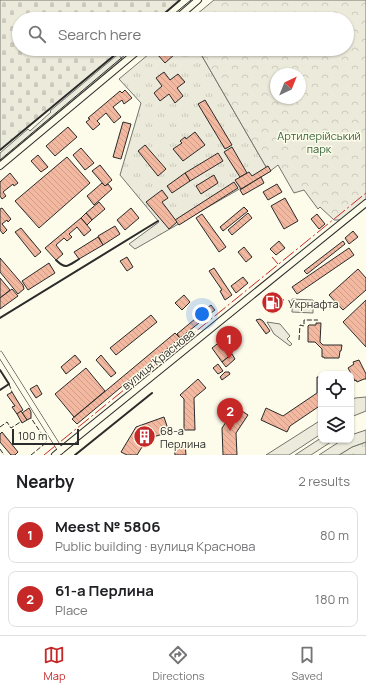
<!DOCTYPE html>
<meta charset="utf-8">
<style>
body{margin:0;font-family:Manrope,sans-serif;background:#f2f2f2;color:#202124}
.controls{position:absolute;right:12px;bottom:12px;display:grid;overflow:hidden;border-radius:8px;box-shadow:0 1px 3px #0004}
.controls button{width:36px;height:36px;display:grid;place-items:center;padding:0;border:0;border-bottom:1px solid #e0e0e0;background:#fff;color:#202124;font:20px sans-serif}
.compass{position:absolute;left:270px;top:68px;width:36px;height:36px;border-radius:50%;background:#fff;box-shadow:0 1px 3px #0004;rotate:43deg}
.scale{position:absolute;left:12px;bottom:10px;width:67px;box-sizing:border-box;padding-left:4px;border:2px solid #2b2b2b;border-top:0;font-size:11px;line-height:14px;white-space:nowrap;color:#2b2b2b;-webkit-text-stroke:3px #fdfbea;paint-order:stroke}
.you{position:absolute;left:202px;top:314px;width:14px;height:14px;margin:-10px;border:3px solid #fff;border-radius:50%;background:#1a73e8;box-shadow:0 0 0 6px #1a73e833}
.badge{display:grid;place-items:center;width:26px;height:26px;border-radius:50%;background:#c62828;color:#fff;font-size:13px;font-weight:700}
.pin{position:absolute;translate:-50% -33px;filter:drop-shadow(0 1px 2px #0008)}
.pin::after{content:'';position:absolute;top:21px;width:14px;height:12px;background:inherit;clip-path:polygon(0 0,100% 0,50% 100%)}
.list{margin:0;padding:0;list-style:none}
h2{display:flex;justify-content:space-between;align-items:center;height:52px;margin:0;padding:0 16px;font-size:17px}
h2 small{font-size:13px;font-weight:400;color:#757577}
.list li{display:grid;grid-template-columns:26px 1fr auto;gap:12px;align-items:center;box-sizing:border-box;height:56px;margin:0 8px 8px;padding:0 8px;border:1px solid #e0e0e0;border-radius:8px}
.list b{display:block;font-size:15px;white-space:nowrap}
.list p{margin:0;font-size:13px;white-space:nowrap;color:#757577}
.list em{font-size:13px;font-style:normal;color:#757577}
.icon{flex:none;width:22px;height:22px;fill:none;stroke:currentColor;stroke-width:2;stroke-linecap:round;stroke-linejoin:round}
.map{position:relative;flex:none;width:366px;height:455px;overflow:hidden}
.search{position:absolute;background:#fff;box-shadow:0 1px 3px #0004;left:12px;right:12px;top:12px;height:44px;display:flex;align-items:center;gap:10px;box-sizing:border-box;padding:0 14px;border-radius:22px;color:#757577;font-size:15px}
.sheet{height:180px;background:#fff}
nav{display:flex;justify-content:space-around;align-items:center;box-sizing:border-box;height:56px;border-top:1px solid #e0e0e0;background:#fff;font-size:11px;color:#757577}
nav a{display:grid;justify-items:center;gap:2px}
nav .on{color:#c62828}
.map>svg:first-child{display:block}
.grass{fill:url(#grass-tufts);stroke:#74746e}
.cemetery{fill:url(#cemetery-stones);stroke:#74746e}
.park{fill:url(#park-crowns);stroke:#74746e;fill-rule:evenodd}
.pitch{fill:#ecebdb;stroke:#74746e}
.parking{fill:#eceadb;stroke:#74746e}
.building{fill:url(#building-back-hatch);stroke:#2b2b2b}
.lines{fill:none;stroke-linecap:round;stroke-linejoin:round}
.minor-casing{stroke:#2b2b2b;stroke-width:6}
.major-casing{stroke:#2b2b2b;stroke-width:8}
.minor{stroke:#fdfbea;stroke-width:5}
.major{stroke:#fdfbea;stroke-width:6}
.tram{stroke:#2b2b2b;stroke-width:1}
.fence{stroke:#2b2b2b;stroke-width:1;stroke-dasharray:5 2;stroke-linecap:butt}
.wall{stroke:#2b2b2b;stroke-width:2}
.power{stroke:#c62828;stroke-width:1;stroke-dasharray:14 3 2 3;stroke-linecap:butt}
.labels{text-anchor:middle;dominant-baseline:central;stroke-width:3;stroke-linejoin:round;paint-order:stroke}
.park-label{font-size:11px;fill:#34623c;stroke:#fdfbea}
.poi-label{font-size:11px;fill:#2b2b2b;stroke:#fdfbea;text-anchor:start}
.street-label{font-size:11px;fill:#2b2b2b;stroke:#fdfbea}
</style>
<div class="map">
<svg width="366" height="455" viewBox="0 0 366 455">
<defs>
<pattern id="grass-tufts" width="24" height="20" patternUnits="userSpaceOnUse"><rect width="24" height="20" fill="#ecebdb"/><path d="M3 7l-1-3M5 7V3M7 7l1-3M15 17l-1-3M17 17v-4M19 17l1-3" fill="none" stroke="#cbcabc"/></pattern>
<pattern id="cemetery-stones" width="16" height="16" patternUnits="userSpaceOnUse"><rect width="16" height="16" fill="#ecebdb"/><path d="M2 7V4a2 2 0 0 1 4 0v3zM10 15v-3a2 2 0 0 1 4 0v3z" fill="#cbcabc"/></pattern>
<pattern id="park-crowns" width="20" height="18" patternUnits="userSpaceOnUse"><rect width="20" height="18" fill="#ecebdb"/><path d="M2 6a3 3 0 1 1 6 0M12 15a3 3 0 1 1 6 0" fill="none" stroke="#cbcabc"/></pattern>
<pattern id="building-back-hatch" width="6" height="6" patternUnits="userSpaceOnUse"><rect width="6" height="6" fill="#f2b8a0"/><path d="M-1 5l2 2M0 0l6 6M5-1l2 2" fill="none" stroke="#d09e8a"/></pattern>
</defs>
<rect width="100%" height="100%" fill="#fdfbea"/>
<!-- grass -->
<g class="grass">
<polygon points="155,49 198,49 269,172 135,249 129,244 159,222 120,175 141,103 119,79"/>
<polygon points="119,55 122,59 0,161 0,153 28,129 30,131 51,112 50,111 116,56"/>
<polygon points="366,442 366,455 339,455 352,447"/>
</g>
<!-- cemetery -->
<polygon class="cemetery" points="0,0 180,0 158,19 19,19 19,49 122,49 0,150"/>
<!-- park -->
<path class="park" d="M214,0H366V201L343,220H334L320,207L318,209L304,190L294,193L278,165L269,172L198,49H347V19H191ZM276,74H300V98H276Z"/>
<!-- pitch -->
<g class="pitch">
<polygon points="292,299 313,300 313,313 292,312"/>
<polygon points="366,397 366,411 351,417 351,401 355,398"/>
<polygon points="321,420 321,434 289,455 266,455"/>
<polygon points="366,430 366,442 352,447 339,455 319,455 342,440 351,440 351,435"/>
<polygon points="321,438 321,440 334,440 311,455 295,455"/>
</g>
<!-- parking -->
<polygon class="parking" points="267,322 280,324 290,336 287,339 292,344 290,346 274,334"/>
<!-- building -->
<g class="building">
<polygon points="164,49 171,49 175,54 165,63 158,55"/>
<polygon points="164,72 170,80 178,74 185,82 177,88 183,96 175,103 169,94 160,101 154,93 162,86 156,78"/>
<polygon points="125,90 132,98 124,104 122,100 113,107 121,117 114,123 106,113 97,121 100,124 93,130 86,122 90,119 88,118 120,91 122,93"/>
<polygon points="205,100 232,145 225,149 198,104"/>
<polygon points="123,122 131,124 121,159 113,157"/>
<polygon points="68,127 77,137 55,156 46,146"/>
<polygon points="195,132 205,145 183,161 173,149 182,143 180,141 185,137 186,139"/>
<polygon points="145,145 166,169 158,176 138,151"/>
<polygon points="232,147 247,173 240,177 224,152"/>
<polygon points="81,148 94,163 85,170 73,155"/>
<polygon points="218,153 223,161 190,181 185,173"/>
<polygon points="38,155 48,167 41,172 31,161"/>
<polygon points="67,157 90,183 39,228 15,201"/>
<polygon points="100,165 112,180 105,186 92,171"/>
<polygon points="268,166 271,171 241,189 235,180 249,172 252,176"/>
<polygon points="10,173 18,183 14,186 13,184 3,192 6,196 2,199 0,196 0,182"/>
<polygon points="185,173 190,181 172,193 167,186"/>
<polygon points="214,175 218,183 201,194 196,186"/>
<polygon points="261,177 264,183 243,195 240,190"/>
<polygon points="234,182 238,188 179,225 175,220"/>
<polygon points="102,183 105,186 108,184 112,189 94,205 87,196"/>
<polygon points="277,184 282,192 268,200 263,192"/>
<polygon points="162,190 168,198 162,202 177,222 169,229 146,202"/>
<polygon points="285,198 298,221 284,229 271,206"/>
<polygon points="99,202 105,209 92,220 86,213"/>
<polygon points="244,207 248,211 223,231 220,227"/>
<polygon points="2,208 11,219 8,222 7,220 2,224 7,230 3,234 0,230 0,209"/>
<polygon points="131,208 139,218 125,230 117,220"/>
<polygon points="86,213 92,220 87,225 81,218"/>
<polygon points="248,213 252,218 232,235 228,230"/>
<polygon points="202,214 226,247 219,252 196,218"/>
<polygon points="317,214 325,224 319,229 311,219"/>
<polygon points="81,218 91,230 84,236 77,227 69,234 72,237 67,241 64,238 56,245 63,254 56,260 45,248"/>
<polygon points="115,226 120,234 103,245 98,236"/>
<polygon points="21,228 41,252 35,257 15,232"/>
<polygon points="353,231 358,237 349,244 345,238"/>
<polygon points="98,237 103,245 79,259 74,252"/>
<polygon points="279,241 285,248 276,255 270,249"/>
<polygon points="343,241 345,244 307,274 304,271"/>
<polygon points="244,247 252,257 246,262 238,252"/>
<polygon points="349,248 354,255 297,294 292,287"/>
<polygon points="127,257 133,267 127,271 120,261"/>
<polygon points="0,258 23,285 24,289 18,294 0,272"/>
<polygon points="49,263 55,273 28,290 22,281"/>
<polygon points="214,268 232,295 225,300 220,291 222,290 209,271"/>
<polygon points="358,269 366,278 366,290 343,310 329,295"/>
<polygon points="243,277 248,283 236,293 231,286"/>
<polygon points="0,278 10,290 0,298"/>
<polygon points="12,289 18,296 0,309 0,298"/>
<polygon points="277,293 284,300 269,312 263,305"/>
<polygon points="184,295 190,302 182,310 175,303"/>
<polygon points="366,300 366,347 343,322"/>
<polygon points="211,305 215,310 203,319 199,314"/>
<polygon points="151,315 157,322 116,355 110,348"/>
<polygon points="195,319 199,323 180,338 177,334"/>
<polygon points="260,319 263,321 270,331 266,334 256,320"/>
<polygon points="316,323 321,323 320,342 323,345 342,345 341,351 340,351 339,358 324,358 324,357 322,357 322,349 315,342 308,342 308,326 309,325 316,325"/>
<polygon points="175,333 180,338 77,424 72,419"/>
<polygon points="221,341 232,354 222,362 212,348"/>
<polygon points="232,354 235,359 226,367 222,362"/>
<polygon points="75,355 81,362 66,374 61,367"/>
<polygon points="101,355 116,373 111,377 96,360"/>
<polygon points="359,360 366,374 366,379 364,379 357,382 356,380 355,381 348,368 354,364 353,362"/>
<polygon points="218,364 223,371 218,374 213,368"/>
<polygon points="86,368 105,391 74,417 55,394"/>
<polygon points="225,372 229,372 230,374 222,380 220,377"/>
<polygon points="317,377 321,377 321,405 290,426 287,432 261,420 266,408 283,416 317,393"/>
<polygon points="198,379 206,388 194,398 195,430 184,430 184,399 180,395"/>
<polygon points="37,385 42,394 36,398 30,389"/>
<polygon points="12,392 23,410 17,414 12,407 15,406 7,395"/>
<polygon points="236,407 248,415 236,433 237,455 223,455 222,428"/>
<polygon points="29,408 31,412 31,418 27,420 22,413"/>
<polygon points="21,411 27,420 22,423 17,414"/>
<polygon points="164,417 169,432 147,439 137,455 127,455 121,452 136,427"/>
<polygon points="2,432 18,452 15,455 11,455 0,442 0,434"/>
<polygon points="185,443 186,455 175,455 174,444"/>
</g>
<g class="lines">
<defs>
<polyline id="minor" points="0,354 61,451"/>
<g id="major">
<polyline points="176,19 198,0"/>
<polyline points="0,166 140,49"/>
<polyline points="55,455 366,203"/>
</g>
</defs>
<!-- minor casing -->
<use href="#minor" class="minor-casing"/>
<!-- major casing -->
<use href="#major" class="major-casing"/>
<!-- minor -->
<use href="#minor" class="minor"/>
<!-- major -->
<use href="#major" class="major"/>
<!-- tram -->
<g class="tram">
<polyline points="168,19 191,0"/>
<polyline points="0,160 132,49"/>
</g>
<!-- fence -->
<g class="fence">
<polyline points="299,340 300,325 304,326 304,320 318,320"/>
<polyline points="9,384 12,392"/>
<polyline points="0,427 7,422 11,428 22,421"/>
<polyline points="0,449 4,455"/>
<polyline points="31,455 47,442 31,418"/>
</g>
<!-- wall -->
<g class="wall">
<polyline points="158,19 180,0"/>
<polyline points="0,150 122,49"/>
<path d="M56,260C66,270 68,266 79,259"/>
<polyline points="0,318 158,221"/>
<polyline points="0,370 9,384 0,390"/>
<polyline points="75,455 152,393"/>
</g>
<!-- power -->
<g class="power">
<polyline points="272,257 278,264"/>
<polyline points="44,455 366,193"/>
</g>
</g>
<!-- icons -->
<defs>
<symbol id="fuel-disc" viewBox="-11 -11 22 22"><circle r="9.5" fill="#c62828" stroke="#fdfbea"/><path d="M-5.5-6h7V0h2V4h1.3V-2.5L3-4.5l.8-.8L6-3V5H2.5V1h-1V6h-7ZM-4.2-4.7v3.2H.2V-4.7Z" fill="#fff"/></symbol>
<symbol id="building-disc" viewBox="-11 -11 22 22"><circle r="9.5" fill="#c62828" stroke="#fdfbea"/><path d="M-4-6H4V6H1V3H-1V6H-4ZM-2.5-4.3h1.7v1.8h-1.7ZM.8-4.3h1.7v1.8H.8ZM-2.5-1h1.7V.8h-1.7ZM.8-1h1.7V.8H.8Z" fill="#fff"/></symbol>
</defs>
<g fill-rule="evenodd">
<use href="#fuel-disc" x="260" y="290" width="25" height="25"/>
<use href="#building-disc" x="132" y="424" width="25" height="25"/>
</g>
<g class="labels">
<!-- park labels -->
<g class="park-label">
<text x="319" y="135">Артилерійський<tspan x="319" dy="13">парк</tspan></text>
</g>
<!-- poi labels -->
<g class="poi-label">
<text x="288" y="303">Укрнафта</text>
<text x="160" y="430">68-а<tspan x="160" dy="13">Перлина</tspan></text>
</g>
<!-- street labels -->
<g class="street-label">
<text transform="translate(158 359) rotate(-39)">вулиця Краснова</text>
</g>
</g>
</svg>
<div class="controls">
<button><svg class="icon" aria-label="locate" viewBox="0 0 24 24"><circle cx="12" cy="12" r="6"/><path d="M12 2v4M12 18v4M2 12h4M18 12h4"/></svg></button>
<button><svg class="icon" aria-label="layers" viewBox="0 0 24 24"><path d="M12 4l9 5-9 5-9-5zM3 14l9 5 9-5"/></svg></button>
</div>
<svg class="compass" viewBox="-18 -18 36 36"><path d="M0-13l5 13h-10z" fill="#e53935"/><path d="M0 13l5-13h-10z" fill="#757577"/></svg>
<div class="scale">100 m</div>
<div class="you"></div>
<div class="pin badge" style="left:229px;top:359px">1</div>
<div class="pin badge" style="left:230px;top:431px">2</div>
<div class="search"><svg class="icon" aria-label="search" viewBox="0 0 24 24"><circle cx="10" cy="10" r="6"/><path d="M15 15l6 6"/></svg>Search here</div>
</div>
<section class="sheet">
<h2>Nearby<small>2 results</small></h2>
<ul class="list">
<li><span class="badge">1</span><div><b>Meest № 5806</b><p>Public building · вулиця Краснова</p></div><em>80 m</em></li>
<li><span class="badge">2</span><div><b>61-а Перлина</b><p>Place</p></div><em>180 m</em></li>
</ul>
</section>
<nav>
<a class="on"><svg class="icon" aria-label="map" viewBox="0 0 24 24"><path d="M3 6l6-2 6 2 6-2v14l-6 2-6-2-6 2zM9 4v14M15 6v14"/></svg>Map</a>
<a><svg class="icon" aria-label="directions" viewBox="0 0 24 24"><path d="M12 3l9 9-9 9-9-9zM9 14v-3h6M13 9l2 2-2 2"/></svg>Directions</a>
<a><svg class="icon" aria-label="saved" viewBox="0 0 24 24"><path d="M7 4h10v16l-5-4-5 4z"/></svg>Saved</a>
</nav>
